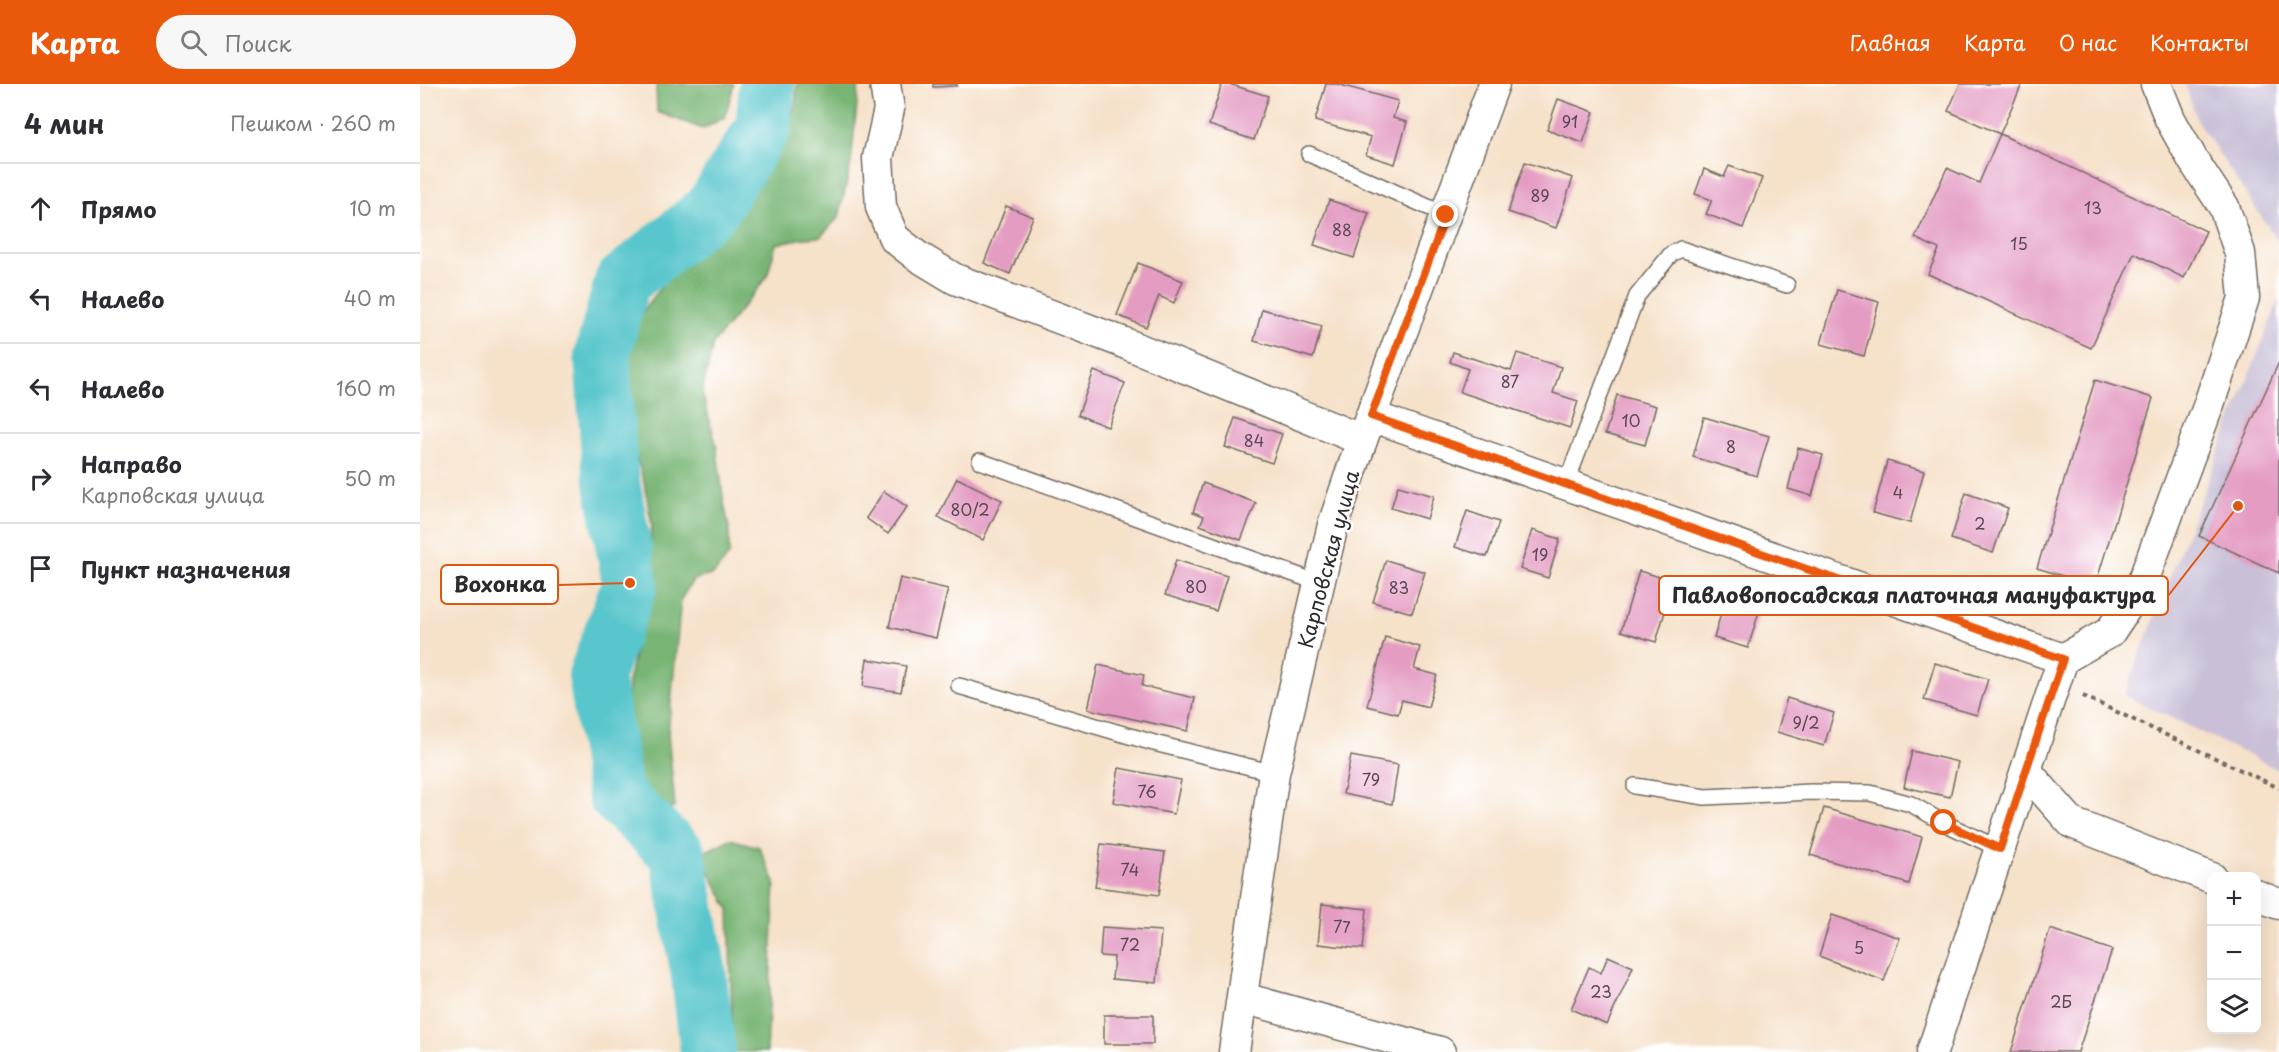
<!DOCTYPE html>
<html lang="ru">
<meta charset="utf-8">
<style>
body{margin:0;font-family:"Playpen Sans",sans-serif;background:#f7f7f7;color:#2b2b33}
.controls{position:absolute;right:18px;bottom:18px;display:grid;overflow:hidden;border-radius:12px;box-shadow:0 6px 24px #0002}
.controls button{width:54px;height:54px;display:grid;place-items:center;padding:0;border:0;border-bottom:2px solid #e1e1e2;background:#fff;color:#2b2b33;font:30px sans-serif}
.stop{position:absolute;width:18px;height:18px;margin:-14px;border:4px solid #ea580c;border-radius:50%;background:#fff}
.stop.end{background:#ea580c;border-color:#fff;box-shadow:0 2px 6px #0008}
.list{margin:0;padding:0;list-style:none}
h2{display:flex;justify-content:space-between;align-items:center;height:78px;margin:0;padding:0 24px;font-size:26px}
h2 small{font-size:20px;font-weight:400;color:#7c7c81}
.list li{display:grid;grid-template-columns:39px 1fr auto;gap:18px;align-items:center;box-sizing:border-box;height:90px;padding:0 24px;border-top:2px solid #e1e1e2}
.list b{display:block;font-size:22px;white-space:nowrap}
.list p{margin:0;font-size:20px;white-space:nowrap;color:#7c7c81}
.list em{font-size:20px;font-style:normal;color:#7c7c81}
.icon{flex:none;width:33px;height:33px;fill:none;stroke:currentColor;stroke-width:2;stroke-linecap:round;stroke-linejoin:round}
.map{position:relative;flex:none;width:1859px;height:968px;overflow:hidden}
header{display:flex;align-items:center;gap:36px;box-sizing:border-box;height:84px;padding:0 30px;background:#ea580c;color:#fff}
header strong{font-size:28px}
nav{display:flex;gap:33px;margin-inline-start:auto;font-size:21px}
.search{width:420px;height:54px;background:#f7f7f7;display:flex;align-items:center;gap:15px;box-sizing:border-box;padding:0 21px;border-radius:33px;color:#7c7c81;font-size:22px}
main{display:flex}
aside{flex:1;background:#fff}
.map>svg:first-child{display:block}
.industrial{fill:#c9bfd7}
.forest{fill:#78b574;stroke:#527050;stroke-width:1.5}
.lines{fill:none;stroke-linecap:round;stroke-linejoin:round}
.river{stroke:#58c6cc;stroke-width:56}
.building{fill:#e49cc3}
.lane-casing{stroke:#726b62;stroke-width:18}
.street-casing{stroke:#726b62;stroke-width:33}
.path{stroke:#726b62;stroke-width:4;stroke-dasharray:4.5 4.5;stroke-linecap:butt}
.lane{stroke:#fff;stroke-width:15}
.street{stroke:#fff;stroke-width:30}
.route{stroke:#ea580c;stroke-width:8}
.labels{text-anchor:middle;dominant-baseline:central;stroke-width:5;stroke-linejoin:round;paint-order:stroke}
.number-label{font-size:16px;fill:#594751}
.street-label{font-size:20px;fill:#2b2b2b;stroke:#fff}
.leader{fill:none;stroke:#df570e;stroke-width:2}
.callout-dot{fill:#df570e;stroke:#fff;stroke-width:2}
.callout{fill:#fff;stroke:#df570e;stroke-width:2}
.callout-label{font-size:21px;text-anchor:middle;font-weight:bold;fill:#2b2b2b}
</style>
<header>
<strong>Карта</strong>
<div class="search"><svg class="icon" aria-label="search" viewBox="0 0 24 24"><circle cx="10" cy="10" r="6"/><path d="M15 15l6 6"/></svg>Поиск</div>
<nav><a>Главная</a><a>Карта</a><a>О нас</a><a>Контакты</a></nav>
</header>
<main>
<aside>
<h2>4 мин<small>Пешком · 260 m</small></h2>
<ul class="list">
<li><svg class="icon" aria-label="ahead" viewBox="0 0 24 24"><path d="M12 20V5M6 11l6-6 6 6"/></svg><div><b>Прямо</b></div><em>10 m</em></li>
<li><svg class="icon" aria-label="left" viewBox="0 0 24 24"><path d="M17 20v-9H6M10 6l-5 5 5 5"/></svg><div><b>Налево</b></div><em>40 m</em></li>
<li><svg class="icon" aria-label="left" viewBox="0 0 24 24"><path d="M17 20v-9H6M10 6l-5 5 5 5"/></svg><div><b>Налево</b></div><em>160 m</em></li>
<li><svg class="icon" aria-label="right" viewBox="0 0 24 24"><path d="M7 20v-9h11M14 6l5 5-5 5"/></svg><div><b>Направо</b><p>Карповская улица</p></div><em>50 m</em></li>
<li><svg class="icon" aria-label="arrive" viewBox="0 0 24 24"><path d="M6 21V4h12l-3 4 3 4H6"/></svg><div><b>Пункт назначения</b></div></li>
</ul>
</aside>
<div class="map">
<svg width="1859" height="968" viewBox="0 0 1859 968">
<rect width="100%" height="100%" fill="#fff"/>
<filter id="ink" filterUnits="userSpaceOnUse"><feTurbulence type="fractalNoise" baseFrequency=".0167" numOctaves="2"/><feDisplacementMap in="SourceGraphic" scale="12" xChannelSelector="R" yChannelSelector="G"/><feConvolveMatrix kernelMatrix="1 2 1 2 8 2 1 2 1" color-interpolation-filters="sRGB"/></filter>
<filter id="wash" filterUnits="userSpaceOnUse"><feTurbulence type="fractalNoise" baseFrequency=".008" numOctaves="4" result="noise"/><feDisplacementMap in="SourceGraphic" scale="24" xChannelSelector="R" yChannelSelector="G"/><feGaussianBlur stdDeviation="1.35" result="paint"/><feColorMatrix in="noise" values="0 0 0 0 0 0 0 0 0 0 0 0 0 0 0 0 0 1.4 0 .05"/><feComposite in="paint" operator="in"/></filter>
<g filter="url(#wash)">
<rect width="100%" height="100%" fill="#f6e1c9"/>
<!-- industrial -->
<g class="industrial">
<polygon points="1765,0 1859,0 1859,159 1777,37"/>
<polygon points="1859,215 1859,686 1704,611"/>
</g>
<!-- forest -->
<g class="forest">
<polygon points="236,0 314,0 305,33 283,45 237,28"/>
<polygon points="377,0 439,0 431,79 419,133 400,153 383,154 356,160 347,193 293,260 282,309 296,360 304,419 309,444 309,471 294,490 273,496 261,515 248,650 255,723 236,729 225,722 208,678 208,599 226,513 232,441 224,398 207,341 204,280 220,231 246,196 297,150 336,99 364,58 375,20"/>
<polygon points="310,755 339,763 355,798 347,968 313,968 309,825 280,770"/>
</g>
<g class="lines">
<!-- river -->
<polyline class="river" points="288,968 278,885 257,769 196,712 176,592 210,499 190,387 182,272 202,198 291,126 343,44 347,0"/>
</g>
<g id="blocks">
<!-- building -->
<g class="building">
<polygon points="513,0 537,0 537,2 513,3"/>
<polygon points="802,0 809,0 848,12 834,56 789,41"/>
<polygon points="906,0 917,0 978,17 973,34 987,38 975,80 946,71 951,53 895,37"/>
<polygon points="1540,0 1602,0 1580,50 1528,27"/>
<polygon points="1138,15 1174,28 1163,59 1127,46"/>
<polygon points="1580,50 1786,147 1764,194 1714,169 1671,264 1508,190 1519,165 1495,154 1527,84 1559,99"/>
<polygon points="1105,78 1153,94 1136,144 1088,128"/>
<polygon points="1309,82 1342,94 1323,144 1286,130 1292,116 1275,110 1284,85 1304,93"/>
<polygon points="909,116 949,129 934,174 894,161"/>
<polygon points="586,122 613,133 590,190 564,179"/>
<polygon points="718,179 763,197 754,219 739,212 726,243 697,231"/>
<polygon points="1417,206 1459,218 1444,272 1401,260"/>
<polygon points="842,225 902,242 893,274 834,257"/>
<polygon points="1033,268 1091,287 1097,269 1141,283 1133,309 1158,317 1150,344 1040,308 1048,285 1030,278"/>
<polygon points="1859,278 1859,489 1779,452"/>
<polygon points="674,287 705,299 688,343 658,331"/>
<polygon points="1675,296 1733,314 1675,502 1617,484"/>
<polygon points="1197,311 1236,322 1225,361 1185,350"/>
<polygon points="1284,333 1349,352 1337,392 1273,373"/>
<polygon points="815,334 862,350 852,379 805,363"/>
<polygon points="1378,364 1403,371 1392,412 1368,405"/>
<polygon points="1467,377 1504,387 1490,439 1453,429"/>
<polygon points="537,394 582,416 563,456 518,433"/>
<polygon points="783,399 836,419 821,456 780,441 784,432 773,428"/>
<polygon points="978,402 1014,412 1007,435 971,424"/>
<polygon points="464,407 487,423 468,450 446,434"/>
<polygon points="1546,409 1588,424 1573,469 1531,455"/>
<polygon points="1047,427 1079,438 1067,473 1035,463"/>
<polygon points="1112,446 1140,455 1128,494 1100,485"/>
<polygon points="756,476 807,492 796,527 745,511"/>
<polygon points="966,476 1005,488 992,529 953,518"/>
<polygon points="1219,487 1254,497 1236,558 1201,547"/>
<polygon points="480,494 528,505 516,554 469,543"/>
<polygon points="1306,512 1341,521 1328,564 1294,554"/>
<polygon points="965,553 1000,563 994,585 1017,591 1008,623 982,616 978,630 947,622"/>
<polygon points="447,575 486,582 481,608 443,602"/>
<polygon points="1515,579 1568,595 1557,631 1504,616"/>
<polygon points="678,581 724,591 722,602 775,614 768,647 668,625"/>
<polygon points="1367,614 1414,629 1404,662 1357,648"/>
<polygon points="1492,667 1538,678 1530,713 1484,703"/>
<polygon points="931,672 978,681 972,720 923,710"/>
<polygon points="699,684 761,696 754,730 693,718"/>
<polygon points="1404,724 1502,753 1489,800 1390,771"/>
<polygon points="681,760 745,768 739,811 675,803"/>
<polygon points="902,820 947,825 943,865 898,860"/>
<polygon points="1412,831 1480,854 1464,897 1399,872"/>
<polygon points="682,843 741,847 737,899 692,895 694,873 680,872"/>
<polygon points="1630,845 1692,866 1658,968 1591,968"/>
<polygon points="1188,872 1213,883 1187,941 1151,925 1169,883 1181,889"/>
<rect x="684" y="931" width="49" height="29"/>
</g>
</g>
</g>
<g filter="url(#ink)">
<use href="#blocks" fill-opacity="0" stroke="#726b62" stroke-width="1.5"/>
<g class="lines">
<defs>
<g id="lane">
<polyline points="889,70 1026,131"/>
<polyline points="560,377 899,499"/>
<polyline points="1146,400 1217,212 1251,170 1261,165 1367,201"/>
<polyline points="539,602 734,659 854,689"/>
<polyline points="1215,702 1285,713 1391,708 1450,709 1491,720 1524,739 1580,765"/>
</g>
<g id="street">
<polyline points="465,0 469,25 458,74 461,123 474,154 497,172 535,195 702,258 942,356"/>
<polyline points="951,332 1643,575 1512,968"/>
<polyline points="1643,575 1690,548 1722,500 1789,320 1824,214 1820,169 1804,123 1773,76 1750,35 1736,0"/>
<polyline points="1606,687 1652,739 1792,794"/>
<polyline points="1836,811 1859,820"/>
<polyline points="823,914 1020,968"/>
<polyline points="814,968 854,689 913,441 942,356 1074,0"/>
</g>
</defs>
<!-- lane casing -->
<use href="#lane" class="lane-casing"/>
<!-- street casing -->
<use href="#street" class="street-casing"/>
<!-- path -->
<polyline class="path" points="1663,612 1859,704"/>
<!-- lane -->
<use href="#lane" class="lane"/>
<!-- street -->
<use href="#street" class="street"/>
</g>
</g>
<g class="lines" filter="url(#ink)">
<!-- route -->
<polyline class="route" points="1026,131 951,332 1643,575 1580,765 1524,739"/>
</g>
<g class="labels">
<!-- number labels -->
<g class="number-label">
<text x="1150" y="37">91</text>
<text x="1120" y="111">89</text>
<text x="1673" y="123">13</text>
<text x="922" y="145">88</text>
<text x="1599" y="159">15</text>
<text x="1090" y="297">87</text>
<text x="1211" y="336">10</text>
<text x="834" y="356">84</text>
<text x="1311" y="362">8</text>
<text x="1478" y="408">4</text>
<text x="550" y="425">80/2</text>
<text x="1560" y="439">2</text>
<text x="1120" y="470">19</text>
<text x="776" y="502">80</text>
<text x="979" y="503">83</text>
<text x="1386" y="638">9/2</text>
<text x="951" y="695">79</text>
<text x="727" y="707">76</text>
<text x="710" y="785">74</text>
<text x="922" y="842">77</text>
<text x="710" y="860">72</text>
<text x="1439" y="863">5</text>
<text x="1181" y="907">23</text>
<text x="1641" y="917">2Б</text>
</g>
<!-- street labels -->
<g class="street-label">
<text transform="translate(908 475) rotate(-75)">Карповская улица</text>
</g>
</g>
<!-- callouts -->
<path class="leader" d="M210 499L138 501M1818 422L1748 512"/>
<g class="callout-dot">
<circle cx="210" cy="499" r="6"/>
<circle cx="1818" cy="422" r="6"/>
</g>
<g class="callout">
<rect x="21" y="481" width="117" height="39" rx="6"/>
<rect x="1239" y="492" width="509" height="39" rx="6"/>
</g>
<g class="callout-label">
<text x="80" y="508">Вохонка</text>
<text x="1494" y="519">Павловопосадская платочная мануфактура</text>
</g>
</svg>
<div class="controls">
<button>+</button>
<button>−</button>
<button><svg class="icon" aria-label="layers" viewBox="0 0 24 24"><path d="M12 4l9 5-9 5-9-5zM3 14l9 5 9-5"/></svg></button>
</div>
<div class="stop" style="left:1524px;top:739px"></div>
<div class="stop end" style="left:1026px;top:131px"></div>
</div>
</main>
